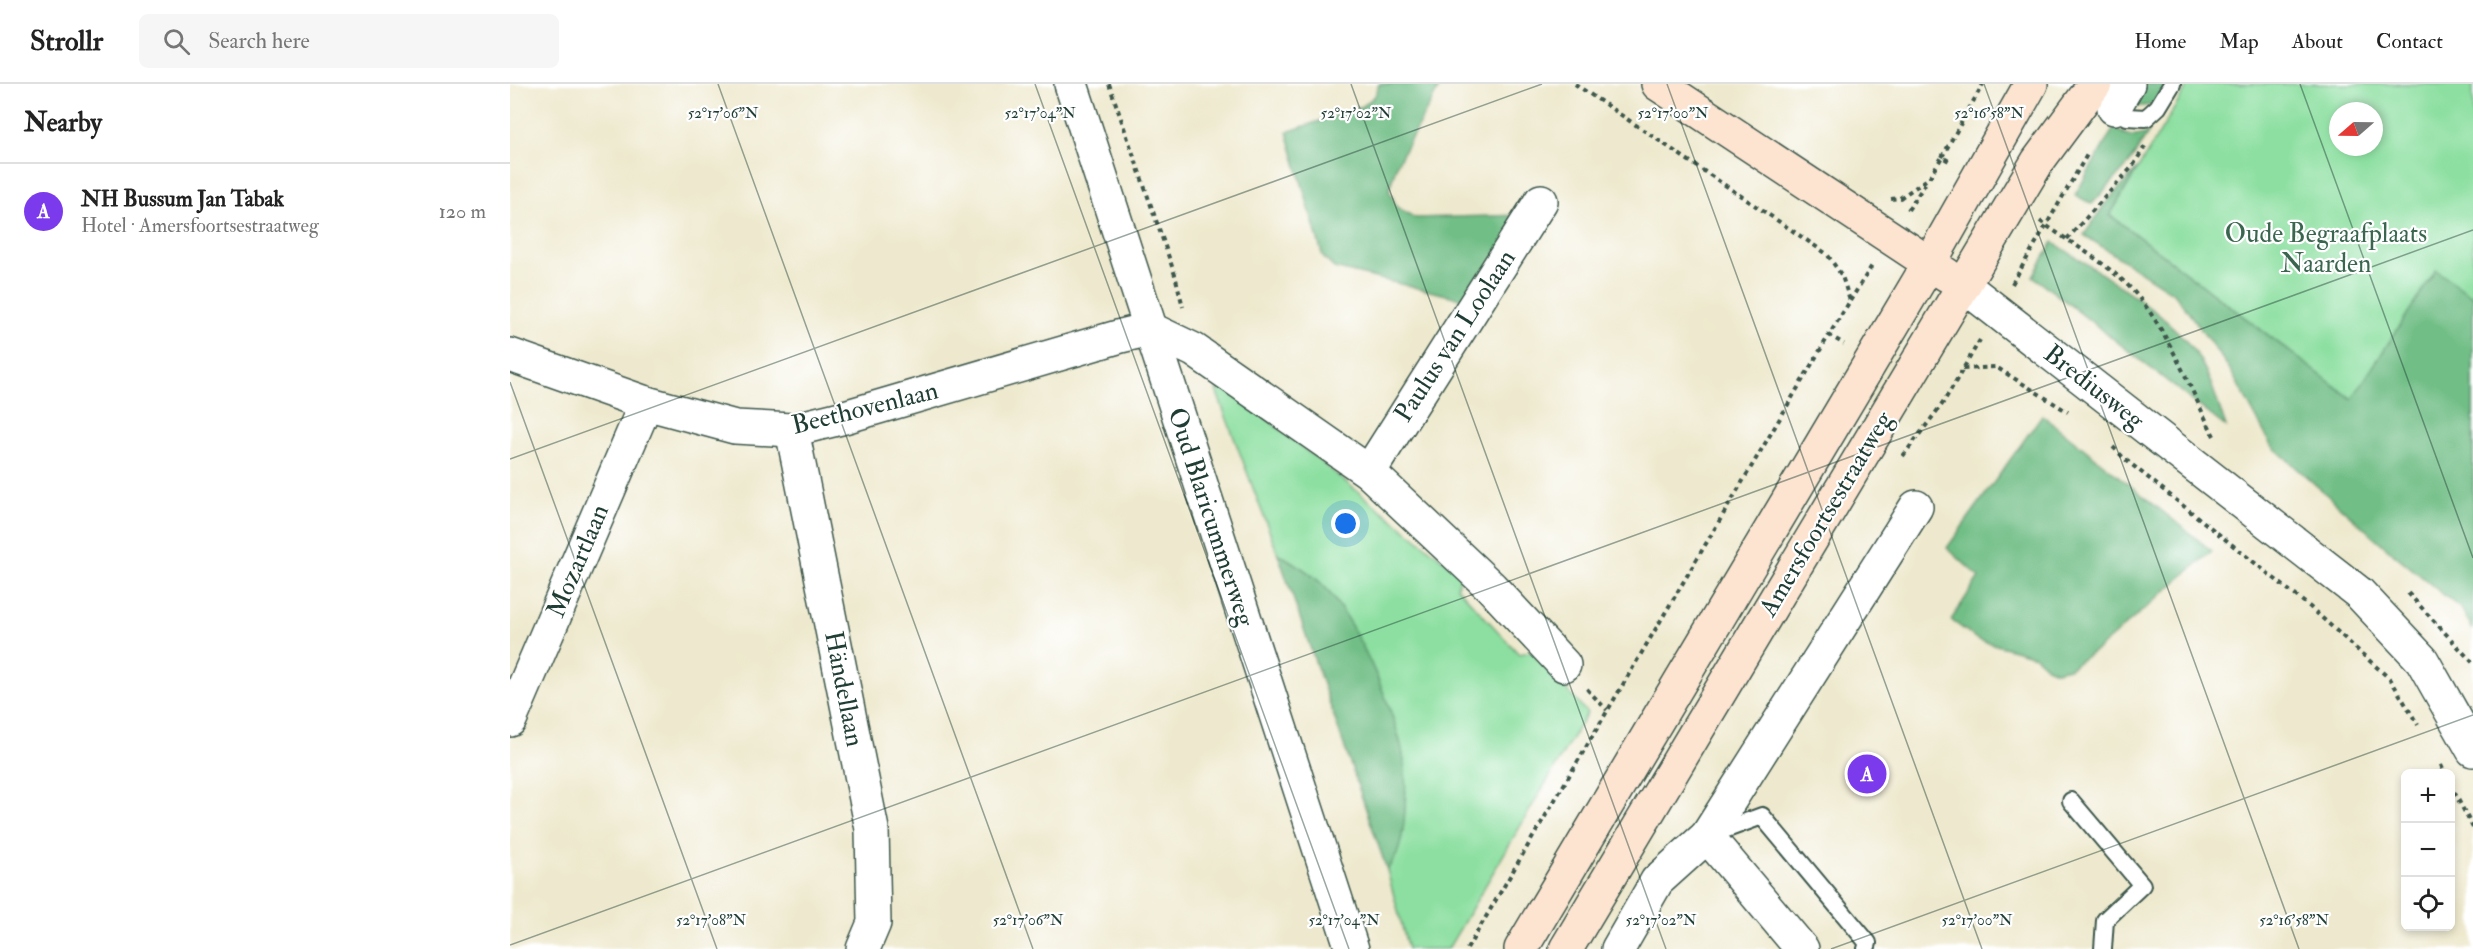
<!DOCTYPE html>
<meta charset="utf-8">
<style>
body{margin:0;font-family:"IM FELL Double Pica",serif;background:#f6f6f6;color:#222}
.controls{position:absolute;right:18px;bottom:18px;display:grid;overflow:hidden;border-radius:9px;box-shadow:0 3px 9px #0003}
.controls button{width:54px;height:54px;display:grid;place-items:center;padding:0;border:0;border-bottom:2px solid #e0e0e0;background:#fff;color:#222;font:30px sans-serif}
.compass{position:absolute;left:1819px;top:18px;width:54px;height:54px;border-radius:50%;background:#fff;box-shadow:0 3px 9px #0003;rotate:250deg}
.you{position:absolute;left:836px;top:440px;width:21px;height:21px;margin:-15px;border:4px solid #fff;border-radius:50%;background:#1a73e8;box-shadow:0 0 0 9px #1a73e833}
.badge{display:grid;place-items:center;width:39px;height:39px;border-radius:50%;background:#7c3aed;color:#fff;font-size:20px;font-weight:700}
.pin{position:absolute;translate:-50% -50%;border:3px solid #fff;box-shadow:0 2px 6px #0006}
.list{margin:0;padding:0;list-style:none}
h2{display:flex;justify-content:space-between;align-items:center;height:78px;margin:0;padding:0 24px;font-size:26px}
h2 small{font-size:20px;font-weight:400;color:#767676}
.list li{display:grid;grid-template-columns:39px 1fr auto;gap:18px;align-items:center;box-sizing:border-box;height:96px;padding:0 24px;border-top:2px solid #e0e0e0}
.list b{display:block;font-size:22px;white-space:nowrap}
.list p{margin:0;font-size:20px;white-space:nowrap;color:#767676}
.list em{font-size:20px;font-style:normal;color:#767676}
.icon{flex:none;width:33px;height:33px;fill:none;stroke:currentColor;stroke-width:2;stroke-linecap:round;stroke-linejoin:round}
.map{position:relative;flex:none;width:1963px;height:865px;overflow:hidden}
header{display:flex;align-items:center;gap:36px;box-sizing:border-box;height:84px;padding:0 30px;background:#fff;border-bottom:2px solid #e0e0e0}
header strong{font-size:28px}
nav{display:flex;gap:33px;margin-inline-start:auto;font-size:21px}
.search{width:420px;height:54px;background:#f6f6f6;display:flex;align-items:center;gap:15px;box-sizing:border-box;padding:0 21px;border-radius:9px;color:#767676;font-size:22px}
main{display:flex}
aside{flex:1;background:#fff}
.map>svg:first-child{display:block}
.green{fill:#8cdfa0;stroke:#568e6a;stroke-width:1.5;fill-rule:evenodd}
.forest{fill:#71be86;stroke:#487e5d;stroke-width:1.5}
.lines{fill:none;stroke-linecap:round;stroke-linejoin:round}
.service-casing{stroke:#3e574b;stroke-width:20}
.minor-casing{stroke:#3e574b;stroke-width:36}
.tertiary-casing{stroke:#3e574b;stroke-width:36}
.secondary-casing{stroke:#3e574b;stroke-width:36}
.path{stroke:#3e574b;stroke-width:4;stroke-dasharray:4.5 4.5;stroke-linecap:butt}
.service{stroke:#fff;stroke-width:16}
.minor{stroke:#fff;stroke-width:33}
.tertiary{stroke:#fff;stroke-width:33}
.secondary{stroke:#fde4d1;stroke-width:33}
.ticks{fill:none;stroke:#1f3d34;stroke-width:1.5;stroke-opacity:0.45}
.labels{text-anchor:middle;dominant-baseline:central;stroke-width:4.5;stroke-linejoin:round;paint-order:stroke}
.park-label{font-size:26px;fill:#3a664f;stroke:#fff}
.street-label{font-size:26px;fill:#1f3d34;stroke:#fff}
.ticks-label{font-size:15px;text-anchor:middle;fill:#1f3d34;stroke:#fff;stroke-width:4.5;stroke-linejoin:round;paint-order:stroke}
</style>
<header>
<strong>Strollr</strong>
<div class="search"><svg class="icon" aria-label="search" viewBox="0 0 24 24"><circle cx="10" cy="10" r="6"/><path d="M15 15l6 6"/></svg>Search here</div>
<nav><a>Home</a><a>Map</a><a>About</a><a>Contact</a></nav>
</header>
<main>
<aside>
<h2>Nearby<small></small></h2>
<ul class="list">
<li><span class="badge">A</span><div><b>NH Bussum Jan Tabak</b><p>Hotel · Amersfoortsestraatweg</p></div><em>120 m</em></li>
</ul>
</aside>
<div class="map">
<svg width="1963" height="865" viewBox="0 0 1963 865">
<rect width="100%" height="100%" fill="#fff"/>
<filter id="ink" filterUnits="userSpaceOnUse"><feTurbulence type="fractalNoise" baseFrequency=".0167" numOctaves="2"/><feDisplacementMap in="SourceGraphic" scale="12" xChannelSelector="R" yChannelSelector="G"/><feConvolveMatrix kernelMatrix="1 2 1 2 8 2 1 2 1" color-interpolation-filters="sRGB"/></filter>
<filter id="wash" filterUnits="userSpaceOnUse"><feTurbulence type="fractalNoise" baseFrequency=".008" numOctaves="4" result="noise"/><feDisplacementMap in="SourceGraphic" scale="24" xChannelSelector="R" yChannelSelector="G"/><feGaussianBlur stdDeviation="1.35" result="paint"/><feColorMatrix in="noise" values="0 0 0 0 0 0 0 0 0 0 0 0 0 0 0 0 0 1.4 0 .05"/><feComposite in="paint" operator="in"/></filter>
<g filter="url(#wash)">
<rect width="100%" height="100%" fill="#eee9ce"/>
<!-- green -->
<g class="green">
<path d="M1679,0H1963V415L1842,315L1600,131ZM1828,27H1864V63H1828Z"/>
<polygon points="718,304 951,490 947,503 1009,570 1022,567 1077,629 938,865 898,865 877,786 887,770 784,479 768,470 706,306"/>
</g>
<!-- forest -->
<g class="forest">
<polygon points="869,0 931,0 887,80 879,106 887,123 905,134 1016,131 969,219 824,184 813,173 777,48 851,23 865,12"/>
<polygon points="1630,0 1657,0 1643,21 1623,23"/>
<path d="M1605,42C1614,54 1629,55 1640,46L1618,81L1582,120L1565,111Z"/>
<polygon points="1627,85 1600,131 1842,315 1926,186 1963,213 1963,546 1952,526 1873,461 1761,361 1719,284 1665,210 1574,151 1595,120"/>
<path d="M1543,158C1587,188 1654,225 1684,267C1700,289 1707,318 1716,343L1523,192Z"/>
<polygon points="1532,331 1702,467 1588,565 1559,584 1546,587 1537,583 1525,572 1469,556 1441,536 1469,493 1437,464"/>
<path d="M768,470C785,479 807,492 819,508C850,549 878,611 891,661C898,688 897,744 887,770C884,776 880,781 877,786Z"/>
</g>
</g>
<g filter="url(#ink)">
<g class="lines">
<defs>
<g id="service">
<polyline points="1604,24 1617,33 1636,34 1648,23 1662,0"/>
<polyline points="1561,717 1632,801 1595,836 1593,865"/>
<polyline points="1203,750 1252,732 1358,859 1356,865"/>
</g>
<g id="minor">
<polyline points="561,0 842,865"/>
<polyline points="1604,24 1618,0"/>
<polyline points="0,271 136,319 225,343 282,346 331,334 611,252 640,245 684,266 859,388 981,503 1054,581"/>
<polyline points="282,346 362,745 364,839 353,865"/>
<polyline points="859,388 1031,117"/>
<polyline points="0,636 136,319"/>
<polyline points="1197,752 1292,865"/>
<polyline points="1108,865 1147,797 1197,752 1406,423"/>
</g>
<polyline id="tertiary" points="1453,201 1849,509 1912,576 1963,666"/>
<g id="secondary">
<polyline points="1148,0 1437,191"/>
<polyline points="1011,865 1419,180 1521,0"/>
<polyline points="1056,865 1504,117 1528,77 1585,0"/>
</g>
</defs>
<!-- service casing -->
<use href="#service" class="service-casing"/>
<!-- minor casing -->
<use href="#minor" class="minor-casing"/>
<!-- tertiary casing -->
<use href="#tertiary" class="tertiary-casing"/>
<!-- secondary casing -->
<use href="#secondary" class="secondary-casing"/>
<!-- path -->
<g class="path">
<polyline points="599,0 665,191 673,223"/>
<polyline points="1065,0 1317,170 1332,192 1340,217 1319,251 1334,260"/>
<polyline points="1432,73 1473,0"/>
<polyline points="1381,115 1390,114 1419,94 1432,73 1441,78"/>
<polyline points="1398,126 1417,97"/>
<path d="M1530,137C1563,161 1604,182 1630,215C1662,255 1681,307 1704,352"/>
<polyline points="1557,155 1623,82 1637,59"/>
<polyline points="1502,200 1578,69"/>
<polyline points="1340,217 1363,180"/>
<polyline points="1453,285 1486,283 1558,328"/>
<polyline points="1603,363 1616,376 1800,523 1881,596 1908,641"/>
<polyline points="1393,372 1433,319 1470,256"/>
<polyline points="1898,509 1963,579"/>
<polyline points="1077,605 1097,626"/>
<polyline points="1931,681 1935,690"/>
<polyline points="1940,700 1963,744"/>
<polyline points="957,865 1319,251"/>
</g>
<!-- service -->
<use href="#service" class="service"/>
<!-- minor -->
<use href="#minor" class="minor"/>
<!-- tertiary -->
<use href="#tertiary" class="tertiary"/>
<!-- secondary -->
<use href="#secondary" class="secondary"/>
</g>
</g>
<!-- ticks -->
<path class="ticks" d="M208,0L523,865M525,0L839,865M841,0L1156,865M1157,0L1472,865M1474,0L1789,865M1790,0L1963,474M0,298L207,865M0,375L1032,0M0,861L1963,146M1321,865L1963,631"/>
<g class="labels">
<!-- park labels -->
<g class="park-label">
<text x="1816" y="150">Oude Begraafplaats<tspan x="1816" dy="30">Naarden</tspan></text>
</g>
<!-- street labels -->
<g class="street-label">
<text transform="translate(945 252) rotate(-57)">Paulus van Loolaan</text>
<text transform="translate(1584 303) rotate(38)">Brediusweg</text>
<text transform="translate(355 324) rotate(-14)">Beethovenlaan</text>
<text transform="translate(1316 430) rotate(-59)">Amersfoortsestraatweg</text>
<text transform="translate(701 433) rotate(72)">Oud Blaricummerweg</text>
<text transform="translate(68 477) rotate(-67)">Mozartlaan</text>
<text transform="translate(334 605) rotate(79)">Händellaan</text>
</g>
</g>
<g class="ticks-label">
<text x="213" y="34">52°17'06"N</text>
<text x="530" y="34">52°17'04"N</text>
<text x="846" y="34">52°17'02"N</text>
<text x="1163" y="34">52°17'00"N</text>
<text x="1479" y="34">52°16'58"N</text>
<text x="201" y="841">52°17'08"N</text>
<text x="518" y="841">52°17'06"N</text>
<text x="834" y="841">52°17'04"N</text>
<text x="1151" y="841">52°17'02"N</text>
<text x="1467" y="841">52°17'00"N</text>
<text x="1784" y="841">52°16'58"N</text>
</g>
</svg>
<div class="controls">
<button>+</button>
<button>−</button>
<button><svg class="icon" aria-label="locate" viewBox="0 0 24 24"><circle cx="12" cy="12" r="6"/><path d="M12 2v4M12 18v4M2 12h4M18 12h4"/></svg></button>
</div>
<svg class="compass" viewBox="-18 -18 36 36"><path d="M0-13l5 13h-10z" fill="#e53935"/><path d="M0 13l5-13h-10z" fill="#767676"/></svg>
<div class="you"></div>
<div class="pin badge" style="left:1357px;top:690px">A</div>
</div>
</main>
